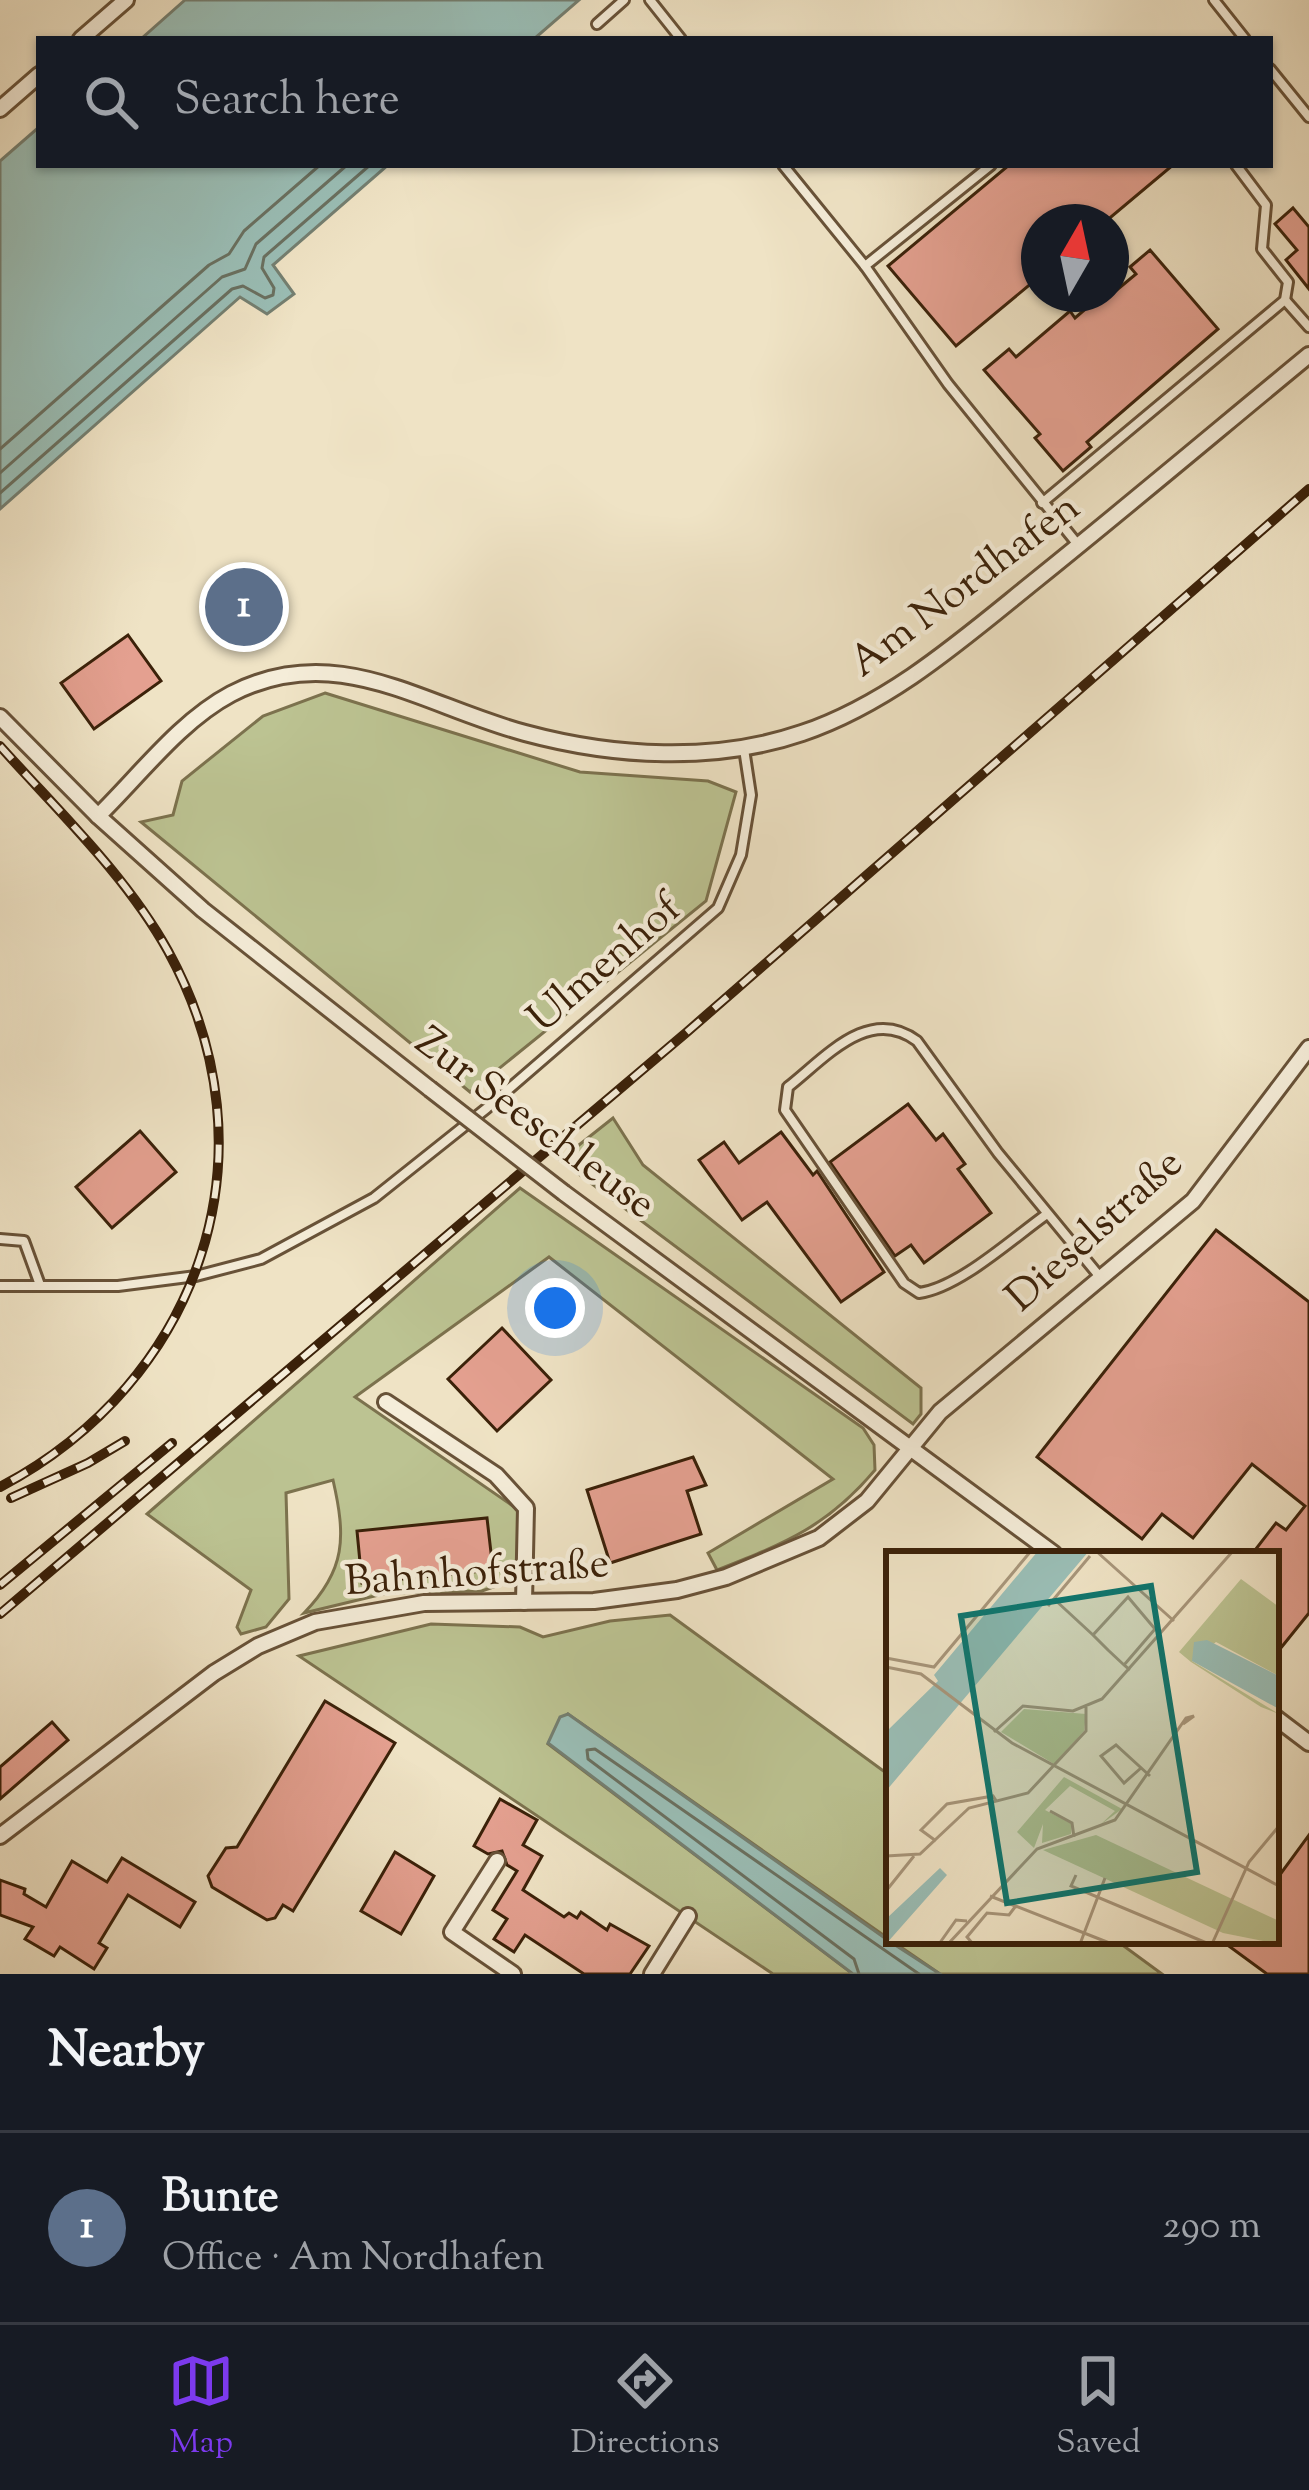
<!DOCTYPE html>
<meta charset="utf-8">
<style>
body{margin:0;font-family:"Sorts Mill Goudy",serif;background:#242831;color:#f1f3f6}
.compass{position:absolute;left:1021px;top:204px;width:108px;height:108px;border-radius:50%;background:#171b24;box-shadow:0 3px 9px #0004;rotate:9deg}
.you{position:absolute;left:555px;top:1308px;width:42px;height:42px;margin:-30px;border:9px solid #fff;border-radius:50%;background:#1a73e8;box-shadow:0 0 0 18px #1a73e833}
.badge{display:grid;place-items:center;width:78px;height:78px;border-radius:50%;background:#7c3aed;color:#fff;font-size:39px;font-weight:700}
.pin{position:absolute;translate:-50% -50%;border:6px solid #fff;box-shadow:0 3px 12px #0006}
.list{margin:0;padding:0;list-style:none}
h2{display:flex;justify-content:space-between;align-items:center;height:156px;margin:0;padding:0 48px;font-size:51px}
h2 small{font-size:39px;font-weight:400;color:#9ea1a6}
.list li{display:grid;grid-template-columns:78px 1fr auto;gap:36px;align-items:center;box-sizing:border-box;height:192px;padding:0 48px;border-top:3px solid #363941}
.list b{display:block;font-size:45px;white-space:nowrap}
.list p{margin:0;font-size:39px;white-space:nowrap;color:#9ea1a6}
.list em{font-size:39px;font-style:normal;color:#9ea1a6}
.icon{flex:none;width:66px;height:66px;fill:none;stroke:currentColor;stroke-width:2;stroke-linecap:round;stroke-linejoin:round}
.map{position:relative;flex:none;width:1309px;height:1974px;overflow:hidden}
.search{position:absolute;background:#171b24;box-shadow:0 3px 9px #0004;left:36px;right:36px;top:36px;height:132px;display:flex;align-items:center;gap:30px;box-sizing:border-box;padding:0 42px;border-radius:0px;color:#9ea1a6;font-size:45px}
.sheet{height:348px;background:#171b24}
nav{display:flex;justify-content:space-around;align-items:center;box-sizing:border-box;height:168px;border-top:3px solid #363941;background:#171b24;font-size:33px;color:#9ea1a6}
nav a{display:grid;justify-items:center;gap:6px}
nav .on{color:#7c3aed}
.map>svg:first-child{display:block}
.green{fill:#bcc392;stroke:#7c724e;stroke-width:3}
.water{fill:#9abeb6;stroke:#747f71;stroke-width:3}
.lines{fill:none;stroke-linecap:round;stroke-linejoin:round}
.shore{stroke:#6a7060;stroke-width:3}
.building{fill:#e4a090;stroke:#3b2109;stroke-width:3}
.lane-casing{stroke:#685238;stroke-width:14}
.street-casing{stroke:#685238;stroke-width:20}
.lane{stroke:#f5edd9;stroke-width:8}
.street{stroke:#f5edd9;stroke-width:14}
.rail-casing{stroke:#3b2109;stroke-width:10}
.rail{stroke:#f5edd9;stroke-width:6;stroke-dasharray:18;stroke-linecap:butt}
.street-bridge-casing{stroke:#685238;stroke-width:20;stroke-linecap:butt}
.street-bridge{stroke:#f5edd9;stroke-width:14}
.labels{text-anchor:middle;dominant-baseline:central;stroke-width:9;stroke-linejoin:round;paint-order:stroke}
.street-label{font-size:42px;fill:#3b2109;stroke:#f5edd9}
.inset-road{fill:none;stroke:#a7957a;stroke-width:3}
.view{fill:#0f766e;fill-opacity:0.15;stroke:#0f766e;stroke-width:6}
.inset-edge{fill:none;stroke:#3b2109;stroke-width:6}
</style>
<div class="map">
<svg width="1309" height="1974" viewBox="0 0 1309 1974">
<rect width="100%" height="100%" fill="#efe3c5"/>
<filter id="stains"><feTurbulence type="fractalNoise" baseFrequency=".00167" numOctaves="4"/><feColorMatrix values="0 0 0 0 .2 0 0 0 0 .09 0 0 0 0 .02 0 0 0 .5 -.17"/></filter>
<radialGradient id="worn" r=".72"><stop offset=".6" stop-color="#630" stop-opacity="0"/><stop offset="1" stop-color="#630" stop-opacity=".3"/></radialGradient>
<!-- green -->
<g class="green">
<polygon points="325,693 580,772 708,781 736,792 706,901 470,1092 141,822 173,815 182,781 263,716"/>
<polygon points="613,1118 643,1165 921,1388 921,1414 913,1424 560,1160"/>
<path d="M520,1188L863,1428L874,1445L875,1470C827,1527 785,1543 717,1570L708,1553L833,1479L549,1257L355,1397L523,1513L516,1563L505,1583L482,1591L387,1593L304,1613C346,1570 346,1537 333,1480L286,1493L289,1599L266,1627L241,1634L237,1627L251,1590L147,1514Z"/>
<polygon points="670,1615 889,1775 889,1939 568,1714 548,1744 853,1974 773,1974 299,1656 431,1624 520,1627 543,1637 610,1621"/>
<polygon points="892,1941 1117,1941 1162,1974 940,1974"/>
</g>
<!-- water -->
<g class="water">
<polygon points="185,0 579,0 534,39 141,39"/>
<polygon points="39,127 39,165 388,165 273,265 294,294 267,314 240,297 0,509 0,161"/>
<polygon points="568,1714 889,1941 940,1974 853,1974 548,1743 560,1717"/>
</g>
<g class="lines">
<!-- shore -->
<g class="shore">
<polyline points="0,449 209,265 229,254 244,231 320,165"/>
<polyline points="0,473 222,277 245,269 256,244 347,165"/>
<polyline points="0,493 232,289 243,286 265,298 273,295 274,288 262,268 264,257 370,165"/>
<polyline points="859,1974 854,1959 588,1759 587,1750 595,1749 919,1974"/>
</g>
</g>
<!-- building -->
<g class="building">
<polygon points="1009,165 1173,165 1105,222 1039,222 1039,277 956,346 888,266"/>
<polygon points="1293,208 1309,227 1309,289 1286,260 1297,250 1275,224"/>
<polygon points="1150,250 1218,329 1087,442 1091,447 1063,471 1035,438 1040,434 984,370 1009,349 1016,357 1070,311 1075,318 1103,294 1112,294 1136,274 1130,267"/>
<polygon points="252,575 269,598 238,622 225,596"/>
<polygon points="128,635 161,681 94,729 61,683"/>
<polygon points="908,1104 936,1140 943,1134 965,1164 958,1169 991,1213 924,1263 911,1245 895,1256 830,1162"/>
<polygon points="140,1131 176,1172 112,1228 76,1187"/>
<polygon points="781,1132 813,1175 817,1171 884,1272 841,1302 767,1202 742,1220 699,1160 724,1142 739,1163"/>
<polygon points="1216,1230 1309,1302 1309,1613 1276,1654 1276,1554 1252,1554 1276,1523 1286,1530 1305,1506 1252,1464 1193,1538 1162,1514 1142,1539 1037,1457"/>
<polygon points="502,1328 551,1380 497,1431 448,1379"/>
<polygon points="693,1457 706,1485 687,1491 701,1534 610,1563 587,1490"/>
<polygon points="487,1518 493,1570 362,1583 357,1531"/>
<polygon points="325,1701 395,1743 293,1911 283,1905 275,1918 267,1920 212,1887 208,1876 226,1848 237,1847"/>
<polygon points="52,1722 68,1740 0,1799 0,1767"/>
<polygon points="500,1799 537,1820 523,1845 542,1856 523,1890 564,1917 569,1913 577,1918 581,1912 607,1930 610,1924 649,1946 630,1974 584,1974 525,1935 514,1952 494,1939 507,1919 493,1910 517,1871 507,1865 502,1851 488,1854 474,1846"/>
<polygon points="1309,1835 1309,1974 1267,1974 1222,1941 1276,1941 1276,1880"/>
<polygon points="395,1852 434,1876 401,1934 361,1911"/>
<polygon points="122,1858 195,1902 180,1927 128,1895 99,1943 107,1948 94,1969 60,1947 54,1956 25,1939 33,1927 0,1915 0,1880 25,1889 24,1894 46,1907 72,1861 107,1882"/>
</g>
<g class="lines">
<defs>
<g id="lane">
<polyline points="650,0 681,39"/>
<polyline points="1214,0 1245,39"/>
<polyline points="597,24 624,0"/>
<polyline points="1270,69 1309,117"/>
<polyline points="783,165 865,266"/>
<polyline points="991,165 865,266 948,384 1079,546"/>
<polyline points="1285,300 1309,327"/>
<polyline points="1042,503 1285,300 1288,282 1262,249 1266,205 1236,165"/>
<path d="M1047,1214C1013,1238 959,1288 919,1293L904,1283L785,1110L788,1087C825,1058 869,1005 917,1041L998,1153L1100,1277"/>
<polyline points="0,1239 24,1241 40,1285"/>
<polyline points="0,1286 118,1286 196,1276 261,1259 374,1198 487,1108 718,908 741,855 751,795 744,749"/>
</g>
<g id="street">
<polyline points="81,39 126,0"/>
<polyline points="0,109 39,75"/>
<polyline points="0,717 98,816 203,910 430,1089"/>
<path d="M98,816C139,776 180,721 231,694C337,639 423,706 525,733C614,757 714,763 802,733C891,703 964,638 1036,580C1128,506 1218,430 1309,355"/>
<polyline points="564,1193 1054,1554"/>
<polyline points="386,1402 496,1475 526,1508 524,1602"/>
<polyline points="1276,1718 1309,1743"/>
<polyline points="0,1836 214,1673 258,1646 315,1622 424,1603 594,1601 677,1590 726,1577 819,1538 867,1501 940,1412 1193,1201 1309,1048"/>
<polyline points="497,1861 452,1932 513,1974"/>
<polyline points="652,1974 688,1916"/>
</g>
</defs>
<!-- lane casing -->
<use href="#lane" class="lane-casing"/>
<!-- street casing -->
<use href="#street" class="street-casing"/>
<!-- lane -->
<use href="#lane" class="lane"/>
<!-- street -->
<use href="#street" class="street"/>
<defs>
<g id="rail">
<path d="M0,746C57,810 126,875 168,951C279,1153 201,1381 0,1487"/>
<polyline points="11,1498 88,1463 125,1441"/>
<polyline points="0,1585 172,1443"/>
<polyline points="0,1614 687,1032 1309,489"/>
</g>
</defs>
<!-- rail casing -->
<use href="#rail" class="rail-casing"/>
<!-- rail -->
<use href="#rail" class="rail"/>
<defs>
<polyline id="street-bridge" points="430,1089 564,1193"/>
</defs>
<!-- street-bridge casing -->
<use href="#street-bridge" class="street-bridge-casing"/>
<!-- street-bridge -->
<use href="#street-bridge" class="street-bridge"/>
</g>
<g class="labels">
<!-- street labels -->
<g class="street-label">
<text transform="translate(966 587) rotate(-37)">Am Nordhafen</text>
<text transform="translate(606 965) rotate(-41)">Ulmenhof</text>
<text transform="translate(534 1125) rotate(37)">Zur Seeschleuse</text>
<text transform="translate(1096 1232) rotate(-42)">Dieselstraße</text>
<text transform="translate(477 1575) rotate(-4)">Bahnhofstraße</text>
</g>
</g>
<!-- overview -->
<g transform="translate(886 1551)">
<rect width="393" height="393" fill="#efe3c5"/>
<path d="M355,28L393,56V125L330,91L306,110L393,163L375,156L305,111L293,101ZM138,158L200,163L198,180L168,213L115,181ZM178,226L236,258L214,274L229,260L184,235L159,259L186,273L185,283L156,292L157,273L148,297L131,281ZM210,284L393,370V393L337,382L157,299Z" fill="#bcc392"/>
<path d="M152,0H203L0,240L3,178L52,130L48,124ZM321,89L393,125V158L306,110L308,91ZM54,317L61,324L0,393V368Z" fill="#9abeb6"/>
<path class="inset-road" d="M210,0L288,70M168,48L207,84M162,55L204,5M0,107L48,116L145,0M238,114L269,78L242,46L207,84L222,99L238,114L244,119M0,116L35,123L126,192L393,335M108,181L137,155L187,160L216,148L347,0M255,217L238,232L215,205L230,194L264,225M164,260L186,272L188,286M50,290L35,279L61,253L107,245L111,251M0,305L34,303L83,257L142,242L200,180V156M190,324L185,335L323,393M0,340L28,305M104,345L226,393M53,393L70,369L81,370M62,393L151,298L229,269L300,167L308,165L297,173M87,393L81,386L101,362L123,364L129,356M194,393L219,327M326,393L363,311L393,275"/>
<path class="view" d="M265,35L311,321L121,352L75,65Z"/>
<rect width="393" height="393" class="inset-edge"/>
</g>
<rect width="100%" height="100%" filter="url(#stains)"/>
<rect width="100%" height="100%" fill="url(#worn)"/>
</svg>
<svg class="compass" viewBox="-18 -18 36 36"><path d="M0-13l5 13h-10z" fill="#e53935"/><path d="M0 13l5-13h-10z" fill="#9ea1a6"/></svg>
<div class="you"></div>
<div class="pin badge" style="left:244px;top:607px;background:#5c6f8a">1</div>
<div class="search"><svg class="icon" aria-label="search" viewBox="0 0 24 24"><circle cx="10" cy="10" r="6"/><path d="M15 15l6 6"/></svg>Search here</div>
</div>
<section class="sheet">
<h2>Nearby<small></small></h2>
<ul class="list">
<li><span class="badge" style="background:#5c6f8a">1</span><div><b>Bunte</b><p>Office · Am Nordhafen</p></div><em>290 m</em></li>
</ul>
</section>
<nav>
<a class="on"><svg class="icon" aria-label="map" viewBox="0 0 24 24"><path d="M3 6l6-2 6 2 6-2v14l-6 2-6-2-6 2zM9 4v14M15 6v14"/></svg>Map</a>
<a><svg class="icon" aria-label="directions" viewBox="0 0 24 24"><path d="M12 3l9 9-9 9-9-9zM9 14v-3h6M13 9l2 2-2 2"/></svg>Directions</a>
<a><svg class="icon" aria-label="saved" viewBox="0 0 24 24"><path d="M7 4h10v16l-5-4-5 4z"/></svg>Saved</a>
</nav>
